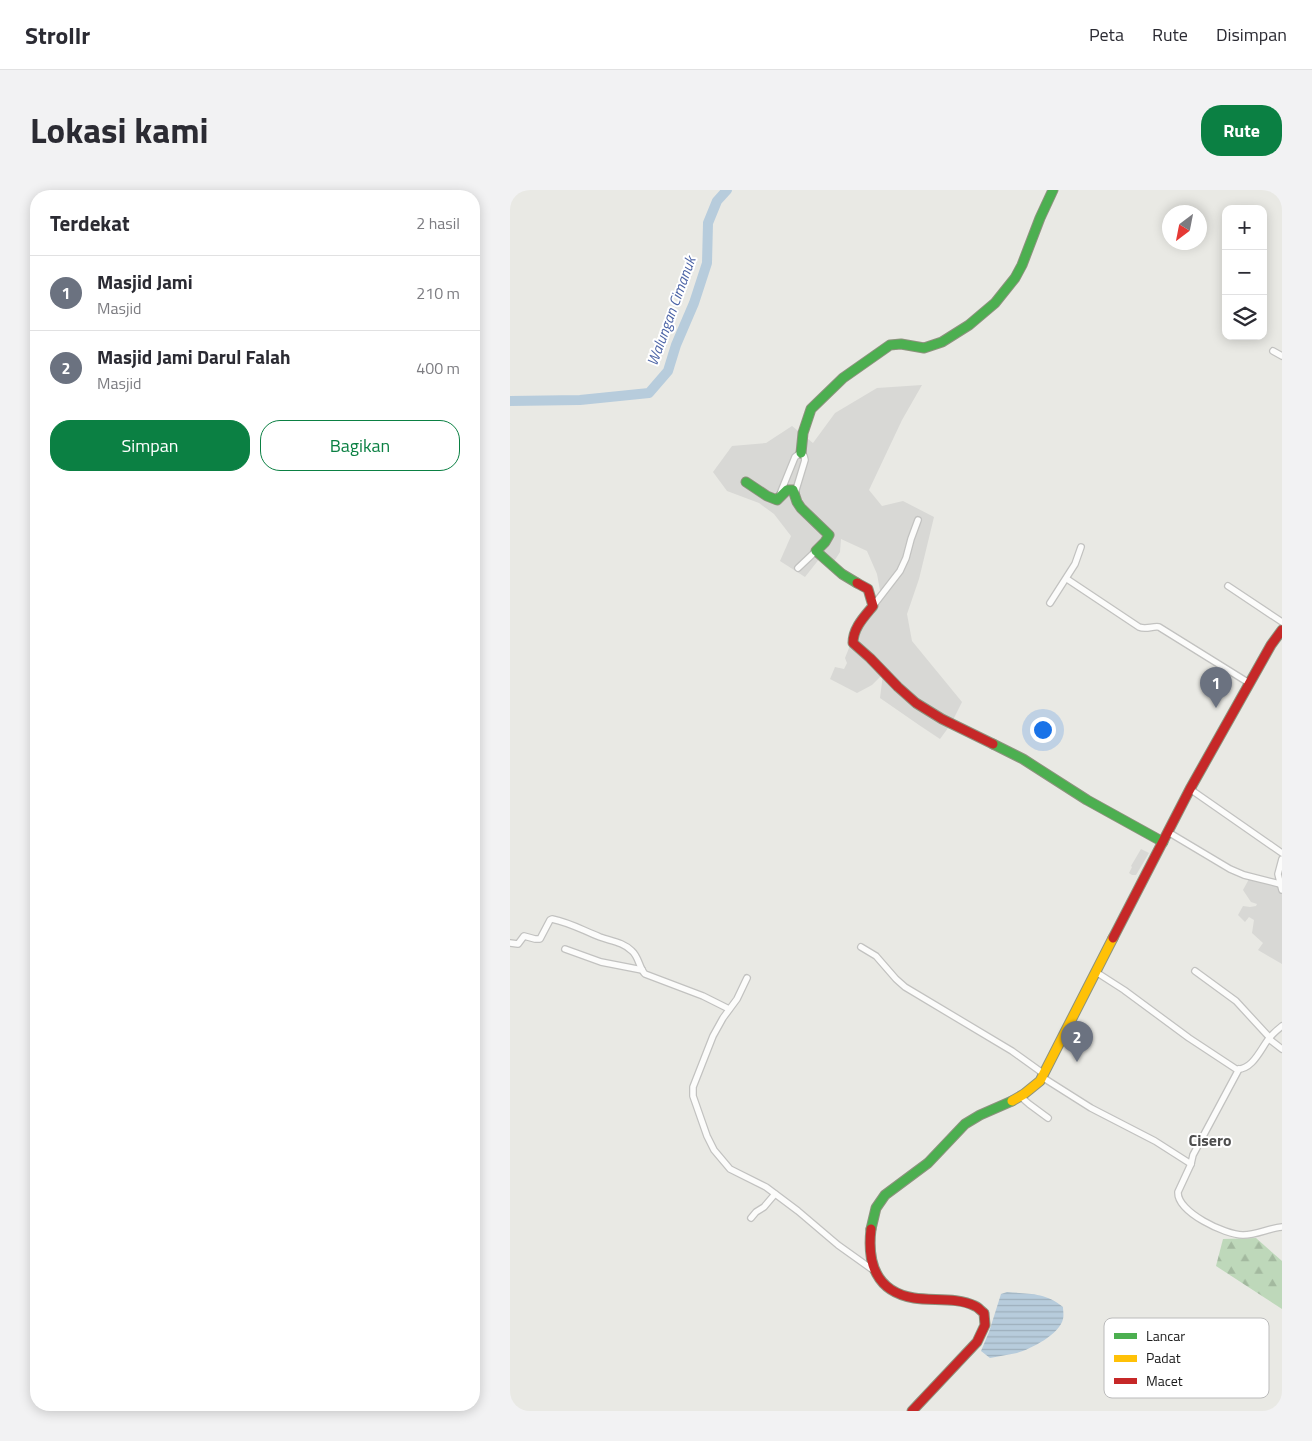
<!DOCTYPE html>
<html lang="id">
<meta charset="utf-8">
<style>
body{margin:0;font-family:"Titillium Web",sans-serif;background:#f2f2f3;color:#2b2b33}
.controls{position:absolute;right:15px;top:15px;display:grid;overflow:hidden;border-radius:10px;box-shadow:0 2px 12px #0003}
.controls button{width:45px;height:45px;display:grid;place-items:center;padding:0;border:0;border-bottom:1px solid #e1e1e2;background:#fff;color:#2b2b33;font:25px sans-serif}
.compass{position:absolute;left:652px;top:15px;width:45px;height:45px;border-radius:50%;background:#fff;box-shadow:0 2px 12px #0003;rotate:212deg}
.you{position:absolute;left:532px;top:539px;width:18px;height:18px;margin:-12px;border:4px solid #fff;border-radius:50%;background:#1a73e8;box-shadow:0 0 0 8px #1a73e833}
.badge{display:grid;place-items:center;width:32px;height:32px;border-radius:50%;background:#0b8043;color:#fff;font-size:16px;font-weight:700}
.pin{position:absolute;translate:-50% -41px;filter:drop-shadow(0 1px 2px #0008)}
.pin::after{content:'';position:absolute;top:26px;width:18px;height:15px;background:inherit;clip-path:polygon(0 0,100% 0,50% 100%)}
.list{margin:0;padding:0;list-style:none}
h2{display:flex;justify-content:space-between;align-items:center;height:65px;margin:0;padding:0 20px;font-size:21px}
h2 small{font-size:16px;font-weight:400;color:#7c7c81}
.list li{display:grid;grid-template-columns:32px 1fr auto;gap:15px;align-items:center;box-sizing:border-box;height:75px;padding:0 20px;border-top:1px solid #e1e1e2}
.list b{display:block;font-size:19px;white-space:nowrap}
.list p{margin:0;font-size:16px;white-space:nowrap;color:#7c7c81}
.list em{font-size:16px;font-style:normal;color:#7c7c81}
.actions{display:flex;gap:10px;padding:15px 20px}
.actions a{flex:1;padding:11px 0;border:1px solid #0b8043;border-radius:20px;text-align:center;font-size:18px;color:#0b8043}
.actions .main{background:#0b8043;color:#fff}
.icon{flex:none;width:28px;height:28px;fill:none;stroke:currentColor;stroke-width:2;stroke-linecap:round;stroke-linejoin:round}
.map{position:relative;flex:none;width:772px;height:1221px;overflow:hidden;border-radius:20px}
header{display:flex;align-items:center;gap:30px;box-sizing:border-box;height:70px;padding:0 25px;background:#fff;border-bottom:1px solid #e1e1e2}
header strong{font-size:24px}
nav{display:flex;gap:28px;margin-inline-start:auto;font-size:18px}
.intro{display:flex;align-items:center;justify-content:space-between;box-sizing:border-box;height:120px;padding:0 30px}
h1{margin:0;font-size:35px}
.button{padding:12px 22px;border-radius:20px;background:#0b8043;color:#fff;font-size:18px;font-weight:700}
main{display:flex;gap:30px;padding:0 30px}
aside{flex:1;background:#fff;border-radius:20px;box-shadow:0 2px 12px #0003}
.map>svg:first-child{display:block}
.residential{fill:#d8d8d5}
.forest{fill:url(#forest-firs)}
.water{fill:url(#water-rules)}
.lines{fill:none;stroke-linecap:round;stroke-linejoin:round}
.river{stroke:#b7ccdc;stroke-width:10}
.street-casing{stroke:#c2c2c0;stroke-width:8}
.fast-casing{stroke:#8c927d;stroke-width:11}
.slow-casing{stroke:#8c927d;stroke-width:11}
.jam-casing{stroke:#8c927d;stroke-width:11}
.street{stroke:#fcfcfb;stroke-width:5.5}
.fast{stroke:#4caf50;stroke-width:9}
.slow{stroke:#ffc107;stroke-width:9}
.jam{stroke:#c62828;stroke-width:9}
.labels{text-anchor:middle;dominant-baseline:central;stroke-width:4;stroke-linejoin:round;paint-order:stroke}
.water-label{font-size:15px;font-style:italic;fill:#4c64a6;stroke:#fff}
.quarter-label{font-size:16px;font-weight:bold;fill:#4e4e4e;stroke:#fff}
.key{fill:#fff;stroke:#bbb;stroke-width:1}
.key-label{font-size:14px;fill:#1b1b1b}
</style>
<header>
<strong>Strollr</strong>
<nav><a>Peta</a><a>Rute</a><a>Disimpan</a></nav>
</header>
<div class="intro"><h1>Lokasi kami</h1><a class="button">Rute</a></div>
<main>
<aside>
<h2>Terdekat<small>2 hasil</small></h2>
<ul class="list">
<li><span class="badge" style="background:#6b7280">1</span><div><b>Masjid Jami</b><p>Masjid</p></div><em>210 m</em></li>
<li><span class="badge" style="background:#6b7280">2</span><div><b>Masjid Jami Darul Falah</b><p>Masjid</p></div><em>400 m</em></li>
</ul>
<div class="actions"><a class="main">Simpan</a><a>Bagikan</a></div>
</aside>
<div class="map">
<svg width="772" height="1221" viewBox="0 0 772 1221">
<defs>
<pattern id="forest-firs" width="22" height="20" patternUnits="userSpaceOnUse" patternTransform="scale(1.25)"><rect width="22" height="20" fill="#bed8ba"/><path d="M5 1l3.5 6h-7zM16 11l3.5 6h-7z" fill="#a3b99f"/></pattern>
<pattern id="water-rules" width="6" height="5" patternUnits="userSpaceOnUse" patternTransform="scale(1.25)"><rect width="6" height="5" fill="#b7ccdc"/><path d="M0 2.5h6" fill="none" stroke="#9dafbc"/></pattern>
</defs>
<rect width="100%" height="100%" fill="#e9e9e4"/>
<!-- residential -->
<g class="residential">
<polygon points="412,195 392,230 359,300 372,316 393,311 424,327 409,389 397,424 402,451 452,512 441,534 430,549 409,535 370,508 373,484 362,495 347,503 320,489 325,477 334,479 337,473 335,468 347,438 371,406 367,384 357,361 331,349 330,362 323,373 310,368 295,387 270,371 281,346 264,324 249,313 217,301 203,282 222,256 256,253 282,236 303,253 325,223 367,198"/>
<polygon points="631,659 639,663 626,685 622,685 619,683 622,677 621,676"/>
<polygon points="739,689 770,694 772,700 772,774 748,760 753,753 742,743 744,730 739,727 735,732 728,725 733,716 740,717 746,716 747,714 741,712 733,700"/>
</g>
<!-- forest -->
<polygon class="forest" points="746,1048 772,1071 772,1119 706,1076 713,1049"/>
<!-- water -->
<path class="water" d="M497,1102C519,1104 535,1102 553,1117C553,1120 554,1125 553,1129C550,1144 521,1159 507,1163C498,1165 489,1166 480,1168L471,1161L479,1142L491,1104Z"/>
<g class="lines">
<!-- river -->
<polyline class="river" points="0,211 70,210 139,203 158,181 166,155 184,113 197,73 198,33 207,11 217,0"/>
<defs>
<g id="street">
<polyline points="768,0 772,2"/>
<polyline points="763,161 772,166"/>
<polyline points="270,304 285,267 289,264 291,263 294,266 295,270 285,303"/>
<polyline points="288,378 306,361"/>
<path d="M557,389L629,437C636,440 642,436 649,437L739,493"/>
<polyline points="718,396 772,432"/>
<polyline points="540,413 565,374 571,357"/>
<polyline points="363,416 390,381 396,368 401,349 408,330"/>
<polyline points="680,599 772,663"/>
<polyline points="658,642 720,679 734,685 770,694"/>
<polyline points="772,669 768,684 772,700"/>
<path d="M0,753L8,754L14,746L25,749H30L40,730L42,729C61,733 72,740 90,747C101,751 113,752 122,761C129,767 129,778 135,784L193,806L219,819"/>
<polyline points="351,757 366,766 386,789 395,797 502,861 534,884"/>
<polyline points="55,759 91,772 132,780"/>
<polyline points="685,781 726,811 760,848"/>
<path d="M586,782L614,800L679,848L726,879C741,881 750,861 757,851C761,845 767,840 772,836"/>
<polyline points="237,788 227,809 213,828 203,846 183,897 183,906 197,946 204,960 220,979 256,997 288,1021 328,1055 363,1080"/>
<polyline points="759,849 772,859"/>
<polyline points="532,887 581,918 645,951 681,974 683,965 729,879"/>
<polyline points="511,907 519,914 538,928"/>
<path d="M681,974L668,1002C667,1022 715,1045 733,1045C747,1045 759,1038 772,1037"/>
<polyline points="241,1028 246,1022 254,1017 265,1004"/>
</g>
<g id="fast">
<polyline points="291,263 293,243 301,219 333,188 380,155 391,154 414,158 432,152 459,135 485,113 505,88 512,75 530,28 543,0"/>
<polyline points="236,292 257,306 267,310 277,300 283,300 287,312 291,318 319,345 315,352 306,361 332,384 347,393"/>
<polyline points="483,554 513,569 577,610 653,652"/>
<polyline points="361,1039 366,1018 375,1005 418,973 455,934 470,925 502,911"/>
</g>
<polyline id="slow" points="502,911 514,904 530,891 603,748"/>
<g id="jam">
<path d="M347,393L358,399L363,416C354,427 343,438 343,453L360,468L388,497L406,513L432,529L483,554"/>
<polyline points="603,748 680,599 761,455 772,440"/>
<path d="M361,1039C357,1073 366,1102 404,1108C423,1111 447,1107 465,1116C468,1117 471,1121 474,1123L475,1135L467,1152L402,1221"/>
</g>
</defs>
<!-- street casing -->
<use href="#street" class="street-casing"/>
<!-- fast casing -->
<use href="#fast" class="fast-casing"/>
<!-- slow casing -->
<use href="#slow" class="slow-casing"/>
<!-- jam casing -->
<use href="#jam" class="jam-casing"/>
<!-- street -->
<use href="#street" class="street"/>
<!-- fast -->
<use href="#fast" class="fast"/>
<!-- slow -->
<use href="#slow" class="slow"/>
<!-- jam -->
<use href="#jam" class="jam"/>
</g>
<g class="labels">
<!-- water labels -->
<g class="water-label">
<text transform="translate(161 121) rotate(-70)">Walungan Cimanuk</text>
</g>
<!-- quarter labels -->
<g class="quarter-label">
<text x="700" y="950">Cisero</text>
</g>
</g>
<!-- legend -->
<rect x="594" y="1128" width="165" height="80" rx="8" class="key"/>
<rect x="604" y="1143" width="23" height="6" fill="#4caf50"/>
<rect x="604" y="1165" width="23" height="7" fill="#ffc107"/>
<rect x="604" y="1188" width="23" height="6" fill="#c62828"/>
<g class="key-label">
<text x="636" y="1151">Lancar</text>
<text x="636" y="1173">Padat</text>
<text x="636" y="1196">Macet</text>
</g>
</svg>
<div class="controls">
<button>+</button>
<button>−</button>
<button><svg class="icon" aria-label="layers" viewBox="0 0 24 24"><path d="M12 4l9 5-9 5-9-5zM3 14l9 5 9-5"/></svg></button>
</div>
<svg class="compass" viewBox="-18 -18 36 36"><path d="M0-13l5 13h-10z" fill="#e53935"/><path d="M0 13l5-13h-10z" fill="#7c7c81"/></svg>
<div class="you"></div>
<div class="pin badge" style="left:706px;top:518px;background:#6b7280">1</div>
<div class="pin badge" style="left:567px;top:872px;background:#6b7280">2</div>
</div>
</main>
